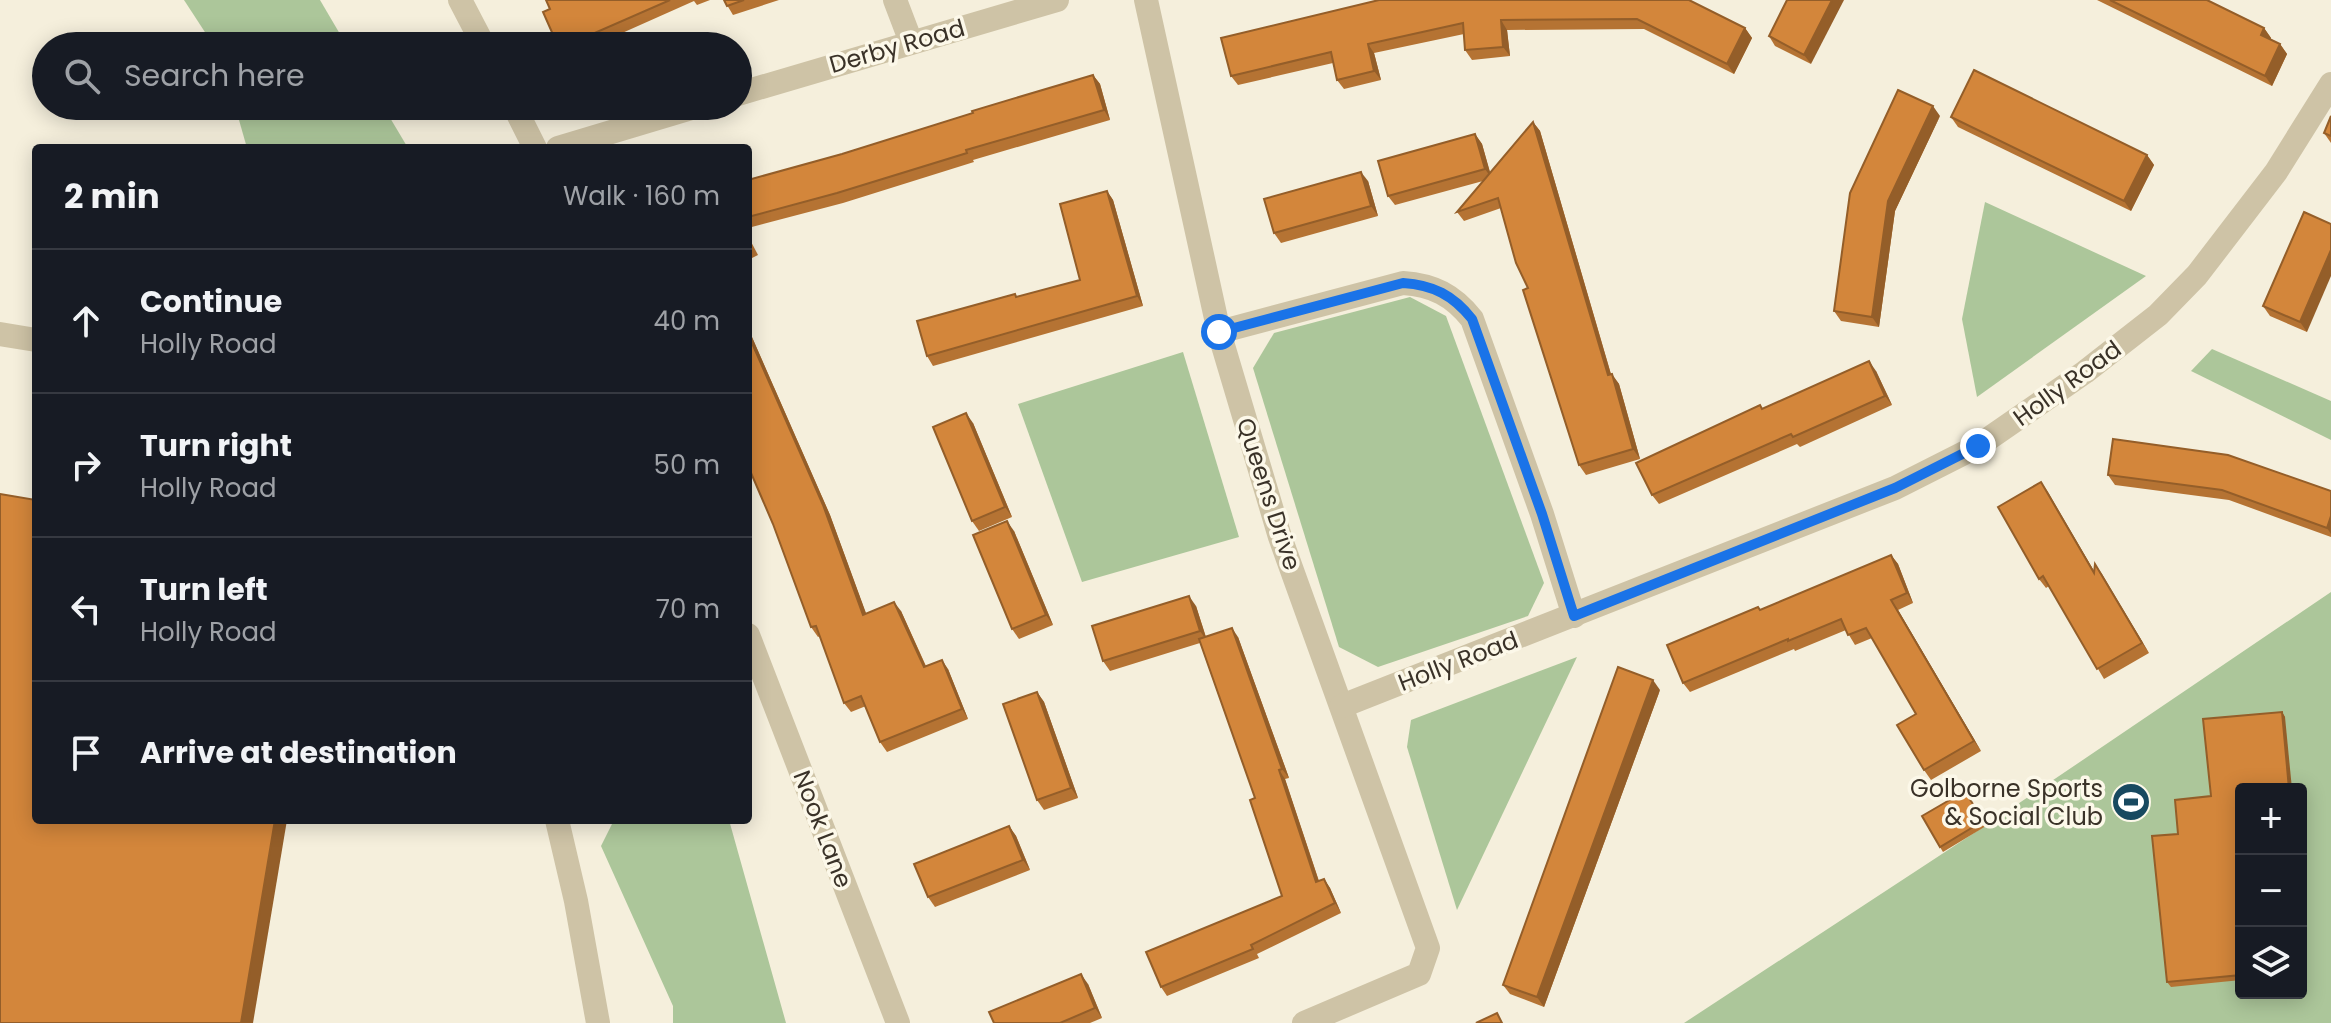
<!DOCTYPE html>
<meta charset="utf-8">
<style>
body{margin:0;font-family:Poppins,sans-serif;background:#20242c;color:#f1f3f6}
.controls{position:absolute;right:24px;bottom:24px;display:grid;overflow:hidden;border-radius:8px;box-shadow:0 4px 20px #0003}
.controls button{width:72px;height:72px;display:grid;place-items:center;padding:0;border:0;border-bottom:2px solid #363941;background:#171b24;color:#f1f3f6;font:40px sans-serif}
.stop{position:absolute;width:24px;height:24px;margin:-18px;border:6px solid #1a73e8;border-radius:50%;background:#fff}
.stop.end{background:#1a73e8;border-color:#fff;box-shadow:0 2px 8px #0008}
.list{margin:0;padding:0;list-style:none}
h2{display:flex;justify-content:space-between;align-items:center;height:104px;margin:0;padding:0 32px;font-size:34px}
h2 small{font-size:26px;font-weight:400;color:#9ea1a6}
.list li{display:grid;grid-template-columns:52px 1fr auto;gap:24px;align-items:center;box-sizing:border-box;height:144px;padding:0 32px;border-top:2px solid #363941}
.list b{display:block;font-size:30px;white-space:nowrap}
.list p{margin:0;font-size:26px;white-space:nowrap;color:#9ea1a6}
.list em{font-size:26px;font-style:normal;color:#9ea1a6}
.icon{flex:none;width:44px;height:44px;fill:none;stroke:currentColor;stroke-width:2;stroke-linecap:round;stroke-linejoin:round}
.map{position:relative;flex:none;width:2331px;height:1023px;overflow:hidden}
.search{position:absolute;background:#171b24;box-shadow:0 4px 20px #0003;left:32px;top:32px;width:720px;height:88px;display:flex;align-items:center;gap:20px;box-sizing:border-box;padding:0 28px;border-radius:44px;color:#9ea1a6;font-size:30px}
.panel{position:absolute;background:#171b24;box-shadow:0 4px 20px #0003;left:32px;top:144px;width:720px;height:680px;border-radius:8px}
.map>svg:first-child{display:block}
.green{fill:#acc69a;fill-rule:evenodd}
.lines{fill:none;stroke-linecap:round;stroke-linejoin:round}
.minor{stroke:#cec3a6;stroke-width:24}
.wall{fill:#b57333}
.shaded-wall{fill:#945e29}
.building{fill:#d3863b;stroke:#945e29;stroke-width:2}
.route{stroke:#1a73e8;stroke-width:10}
.labels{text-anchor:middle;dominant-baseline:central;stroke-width:7;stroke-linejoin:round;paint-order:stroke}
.street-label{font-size:24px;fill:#3a3228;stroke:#fcf8e9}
.poi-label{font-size:24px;fill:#3a3228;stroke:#fcf8e9;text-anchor:end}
</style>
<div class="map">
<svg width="2331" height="1023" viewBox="0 0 2331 1023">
<rect width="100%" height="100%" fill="#f5efdc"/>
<!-- green -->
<g class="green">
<polygon points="184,0 320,0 347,46 214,46"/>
<polygon points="235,106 383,106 408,148 247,148"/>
<polygon points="1985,202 2146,276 1977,397 1962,319"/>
<polygon points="1410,297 1446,316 1544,583 1528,616 1378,667 1339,647 1253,368 1274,333"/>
<polygon points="2212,349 2331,401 2331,440 2191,371"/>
<polygon points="1183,352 1239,537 1082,582 1018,404"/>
<path d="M2331,592V1023H1684L2003,814ZM2241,789H2301V993H2241Z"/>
<polygon points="1577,657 1457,910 1407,747 1411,720"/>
<polygon points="614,820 729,820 786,1023 673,1023 673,1006 601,846"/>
</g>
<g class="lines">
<!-- minor -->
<g class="minor">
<polyline points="460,0 484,46"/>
<polyline points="895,0 911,42"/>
<polyline points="1146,0 1219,332 1280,537 1428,948 1419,974 1304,1023"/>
<polyline points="738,94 1057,0"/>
<polyline points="514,106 535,148"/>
<polyline points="558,148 698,106"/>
<path d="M1219,332L1403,283C1433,285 1453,295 1472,319L1542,514L1574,616"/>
<polyline points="0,334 36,340"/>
<polyline points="748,635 898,1023"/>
<polyline points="1342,706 1895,488 1978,446 2085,372 2158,315 2197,275 2276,172 2331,84"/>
<polyline points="557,820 576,901 598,1023"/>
</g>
</g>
<!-- wall -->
<g class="wall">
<polygon points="546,0 710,0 697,5 694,1 593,46 558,46 550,9"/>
<polygon points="724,0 779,0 733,15"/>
<polygon points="1689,0 1745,28 1752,38 1734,74 1644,29 1507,30 1510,56 1472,60 1465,50 1464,34 1374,53 1381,80 1344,89 1337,80 1333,63 1238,85 1231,76 1221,38"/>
<polygon points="1787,0 1811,64 1775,46 1769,36"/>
<polygon points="2097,0 2207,0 2264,28 2271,38 2271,39 2280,44 2287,54 2272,86"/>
<polygon points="1093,75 1100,84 1110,120 973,160 974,162 843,203 748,228 748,180 842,154"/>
<polygon points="1940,116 1895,211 1879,327 1841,321 1834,311"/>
<polygon points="2331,116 2331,143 2324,133"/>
<polygon points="1951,117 2147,155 2154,165 2131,211 1958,127"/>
<polygon points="1533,122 1540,131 1611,374 1619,384 1640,459 1586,475 1579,465 1528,288 1501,208 1464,221 1457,212 1483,181 1395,205 1388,196 1475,134 1482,144 1490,173"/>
<polygon points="1368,181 1378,216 1281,243 1274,233"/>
<polygon points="1107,191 1113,200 1143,306 933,366 927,356 1017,297 1080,280"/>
<polygon points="2304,212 2307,332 2270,316 2263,306"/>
<polygon points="748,236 758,255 748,260"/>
<polygon points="748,328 830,515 866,614 901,611 926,666 948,669 968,719 887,752 880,742 866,706 851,712 844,703 820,636 818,637 811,627 773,524 748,466"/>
<polygon points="1876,371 1892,405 1800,447 1797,444 1659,504 1652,495 1760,405 1763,409"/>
<polygon points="973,423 1012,517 979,531 972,521"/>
<polygon points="2108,475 2331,491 2331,537 2229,500 2115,485"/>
<polygon points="2041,482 2094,571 2095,564 2149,653 2104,679 2049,586 2046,588 2039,579"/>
<polygon points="1014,531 1053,625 1019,639 1012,629"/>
<polygon points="1891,555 1898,564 1913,603 1898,610 1981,751 1931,780 1924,770 1916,714 1872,638 1855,645 1846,630 1795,651 1794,649 1690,692 1683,683 1760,610"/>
<polygon points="1196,606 1206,637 1238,637 1289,778 1285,779 1319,881 1324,879 1330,888 1341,913 1257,954 1259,958 1167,996 1161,987 1282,896 1255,798 1200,643 1110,671 1103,661"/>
<polygon points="1660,690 1544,1007 1510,994 1503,985"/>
<polygon points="1037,692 1044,702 1078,798 1044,810 1037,800"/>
<polygon points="2282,712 2285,717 2241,789 2241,980 2171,987 2167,982 2178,834"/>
<polygon points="1965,791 1986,826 1943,852 1940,847"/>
<polygon points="1009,826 1016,836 1030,870 935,907 928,897"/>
<polygon points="1088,984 1102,1018 1090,1023 994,1023"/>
</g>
<!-- shaded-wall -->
<g class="shaded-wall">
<polygon points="1832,0 1844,0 1811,64 1804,55"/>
<polygon points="1501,20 1507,30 1510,56 1503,47"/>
<polygon points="1745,28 1752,38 1734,74 1727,64"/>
<polygon points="2264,28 2271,38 2268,45 2261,35"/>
<polygon points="1368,44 1374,53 1381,80 1374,71"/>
<polygon points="2280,44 2287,54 2272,86 2265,76"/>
<polygon points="1093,75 1100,84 1110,120 1104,110"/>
<polygon points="1933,106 1940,116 1895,211 1879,327 1872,317 1888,201"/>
<polygon points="1533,122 1540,131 1614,385 1608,375"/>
<polygon points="1475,134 1482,144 1492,179 1485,169"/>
<polygon points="2147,155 2154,165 2131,211 2124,201"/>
<polygon points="1361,172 1368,181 1378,216 1371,206"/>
<polygon points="1107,191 1113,200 1143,306 1137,296"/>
<polygon points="2331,250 2331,276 2307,332 2300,322"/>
<polygon points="748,328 830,515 870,624 863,615 748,334"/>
<polygon points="1869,361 1876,371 1892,405 1885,396"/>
<polygon points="1612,374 1619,384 1640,459 1633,449"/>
<polygon points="966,413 973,423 1012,517 1005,507"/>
<polygon points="2041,482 2048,492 2101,583 2094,573"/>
<polygon points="2331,516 2331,534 2327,528"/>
<polygon points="1007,521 1014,531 1053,625 1046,615"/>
<polygon points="1891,555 1898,564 1913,603 1907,593"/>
<polygon points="2095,564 2102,574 2149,653 2142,643"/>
<polygon points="1189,596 1196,606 1207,641 1200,631"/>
<polygon points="1891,600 1898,610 1981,751 1974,741"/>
<polygon points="894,602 901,611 930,676 924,667"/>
<polygon points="1232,628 1238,637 1289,778 1282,769"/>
<polygon points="942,660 948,669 968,719 962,709"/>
<polygon points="1653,680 1660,690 1544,1007 1537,997"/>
<polygon points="1037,692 1044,702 1078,798 1071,788"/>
<polygon points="2282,712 2285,717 2292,789 2289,789"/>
<polygon points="1279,770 1285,779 1322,891 1316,882"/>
<polygon points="275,820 287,820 253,1023 241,1023"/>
<polygon points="1009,826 1016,836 1030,870 1023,860"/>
<polygon points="1324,879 1330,888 1341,913 1335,903"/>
<polygon points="1081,974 1088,984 1102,1018 1095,1008"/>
</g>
<!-- building -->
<g class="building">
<polygon points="546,0 670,0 565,46 558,46 543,12 550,9"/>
<polygon points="724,0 744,0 727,6"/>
<polygon points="1379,0 1689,0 1745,28 1727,64 1637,19 1501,20 1503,47 1465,50 1463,23 1368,44 1374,71 1337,80 1331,52 1231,76 1221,38"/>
<polygon points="1787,0 1832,0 1804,55 1769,36"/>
<polygon points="2110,0 2207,0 2264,28 2261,35 2280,44 2265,76"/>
<polygon points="1974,70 2147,155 2124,201 1951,117"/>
<polygon points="1093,75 1104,110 966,150 967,153 837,193 748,217 748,180 842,154 973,113 972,111"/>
<polygon points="1898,90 1933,106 1888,201 1872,317 1834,311 1850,193"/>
<polygon points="2331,116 2331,136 2324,133"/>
<polygon points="1533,122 1608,375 1612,374 1633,449 1579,465 1523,290 1528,288 1516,263 1498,198 1457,212"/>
<polygon points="1475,134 1485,169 1388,196 1378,161"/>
<polygon points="1361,172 1371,206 1274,233 1264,199"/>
<polygon points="1107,191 1137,296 927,356 917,321 1015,294 1016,297 1080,280 1060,204"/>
<polygon points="2304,212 2331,224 2331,250 2300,322 2263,306"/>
<polygon points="748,334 823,505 863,615 894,602 924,667 942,660 962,709 880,742 861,696 844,703 816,626 811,627 773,524 748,466"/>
<polygon points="1869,361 1885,396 1793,437 1791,434 1652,495 1636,463 1760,405 1762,409"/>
<polygon points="966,413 1005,507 972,521 933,427"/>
<polygon points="2113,439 2228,455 2331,491 2331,516 2327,528 2222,490 2108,475"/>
<polygon points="2041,482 2094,573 2095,564 2142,643 2097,669 2043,576 2039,579 1998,507"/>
<polygon points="0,494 36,500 36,820 275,820 241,1023 0,1023"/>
<polygon points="1007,521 1046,615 1012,629 973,535"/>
<polygon points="1891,555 1907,593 1891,600 1974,741 1924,770 1897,725 1916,714 1866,628 1848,635 1841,619 1788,641 1788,639 1683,683 1667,645 1758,607 1760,610"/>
<polygon points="1189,596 1200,631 1103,661 1092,626"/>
<polygon points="1232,628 1282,769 1279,770 1316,882 1324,879 1335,903 1251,945 1253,949 1161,987 1146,952 1282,896 1250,800 1255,798 1199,639"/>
<polygon points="1618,667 1653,680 1537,997 1503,985"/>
<polygon points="1037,692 1071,788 1037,800 1003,704"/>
<polygon points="2282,712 2289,789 2241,789 2241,975 2167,982 2152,836 2178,834 2175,800 2211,796 2203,719"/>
<polygon points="1965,791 1983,821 1940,847 1922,816"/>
<polygon points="1009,826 1023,860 928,897 914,864"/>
<polygon points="1081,974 1095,1008 1060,1023 994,1023 989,1012"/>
<polygon points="1497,1013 1502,1023 1476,1023"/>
</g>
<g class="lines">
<!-- route -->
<path class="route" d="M1219,332L1403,283C1433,285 1453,295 1472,319L1542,514L1574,616L1895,488L1978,446"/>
</g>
<!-- icons -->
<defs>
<symbol id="stadium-disc" viewBox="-11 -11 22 22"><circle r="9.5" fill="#184960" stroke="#fcf8e9"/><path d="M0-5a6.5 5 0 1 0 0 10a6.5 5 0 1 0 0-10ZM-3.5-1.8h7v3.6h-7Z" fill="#fff"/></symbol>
</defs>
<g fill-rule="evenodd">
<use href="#stadium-disc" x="2109" y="780" width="44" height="44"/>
</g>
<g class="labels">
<!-- street labels -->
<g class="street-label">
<text transform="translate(897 46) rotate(-16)">Derby Road</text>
<text transform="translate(2067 383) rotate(-36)">Holly Road</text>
<text transform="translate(1269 494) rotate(72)">Queens Drive</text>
<text transform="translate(1458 661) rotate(-21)">Holly Road</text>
<text transform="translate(823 829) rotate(69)">Nook Lane</text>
</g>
<!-- poi labels -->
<g class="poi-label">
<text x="2103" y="788">Golborne Sports<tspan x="2103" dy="28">&amp; Social Club</tspan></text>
</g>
</g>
</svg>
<div class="controls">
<button>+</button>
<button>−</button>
<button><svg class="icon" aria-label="layers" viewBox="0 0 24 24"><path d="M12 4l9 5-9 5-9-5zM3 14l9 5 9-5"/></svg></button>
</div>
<div class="stop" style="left:1219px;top:332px"></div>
<div class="stop end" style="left:1978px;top:446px"></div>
<div class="search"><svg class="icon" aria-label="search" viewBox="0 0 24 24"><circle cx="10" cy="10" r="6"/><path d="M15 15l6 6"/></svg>Search here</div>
<section class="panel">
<h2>2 min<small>Walk · 160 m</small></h2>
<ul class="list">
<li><svg class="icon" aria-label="ahead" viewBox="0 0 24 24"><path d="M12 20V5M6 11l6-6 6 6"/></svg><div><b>Continue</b><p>Holly Road</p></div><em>40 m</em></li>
<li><svg class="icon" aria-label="right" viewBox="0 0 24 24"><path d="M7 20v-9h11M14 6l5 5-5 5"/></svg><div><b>Turn right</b><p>Holly Road</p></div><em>50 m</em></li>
<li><svg class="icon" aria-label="left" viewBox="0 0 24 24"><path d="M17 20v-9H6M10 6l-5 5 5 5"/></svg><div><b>Turn left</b><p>Holly Road</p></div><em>70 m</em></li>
<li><svg class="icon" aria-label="arrive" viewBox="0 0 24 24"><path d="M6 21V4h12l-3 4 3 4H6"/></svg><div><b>Arrive at destination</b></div></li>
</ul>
</section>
</div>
